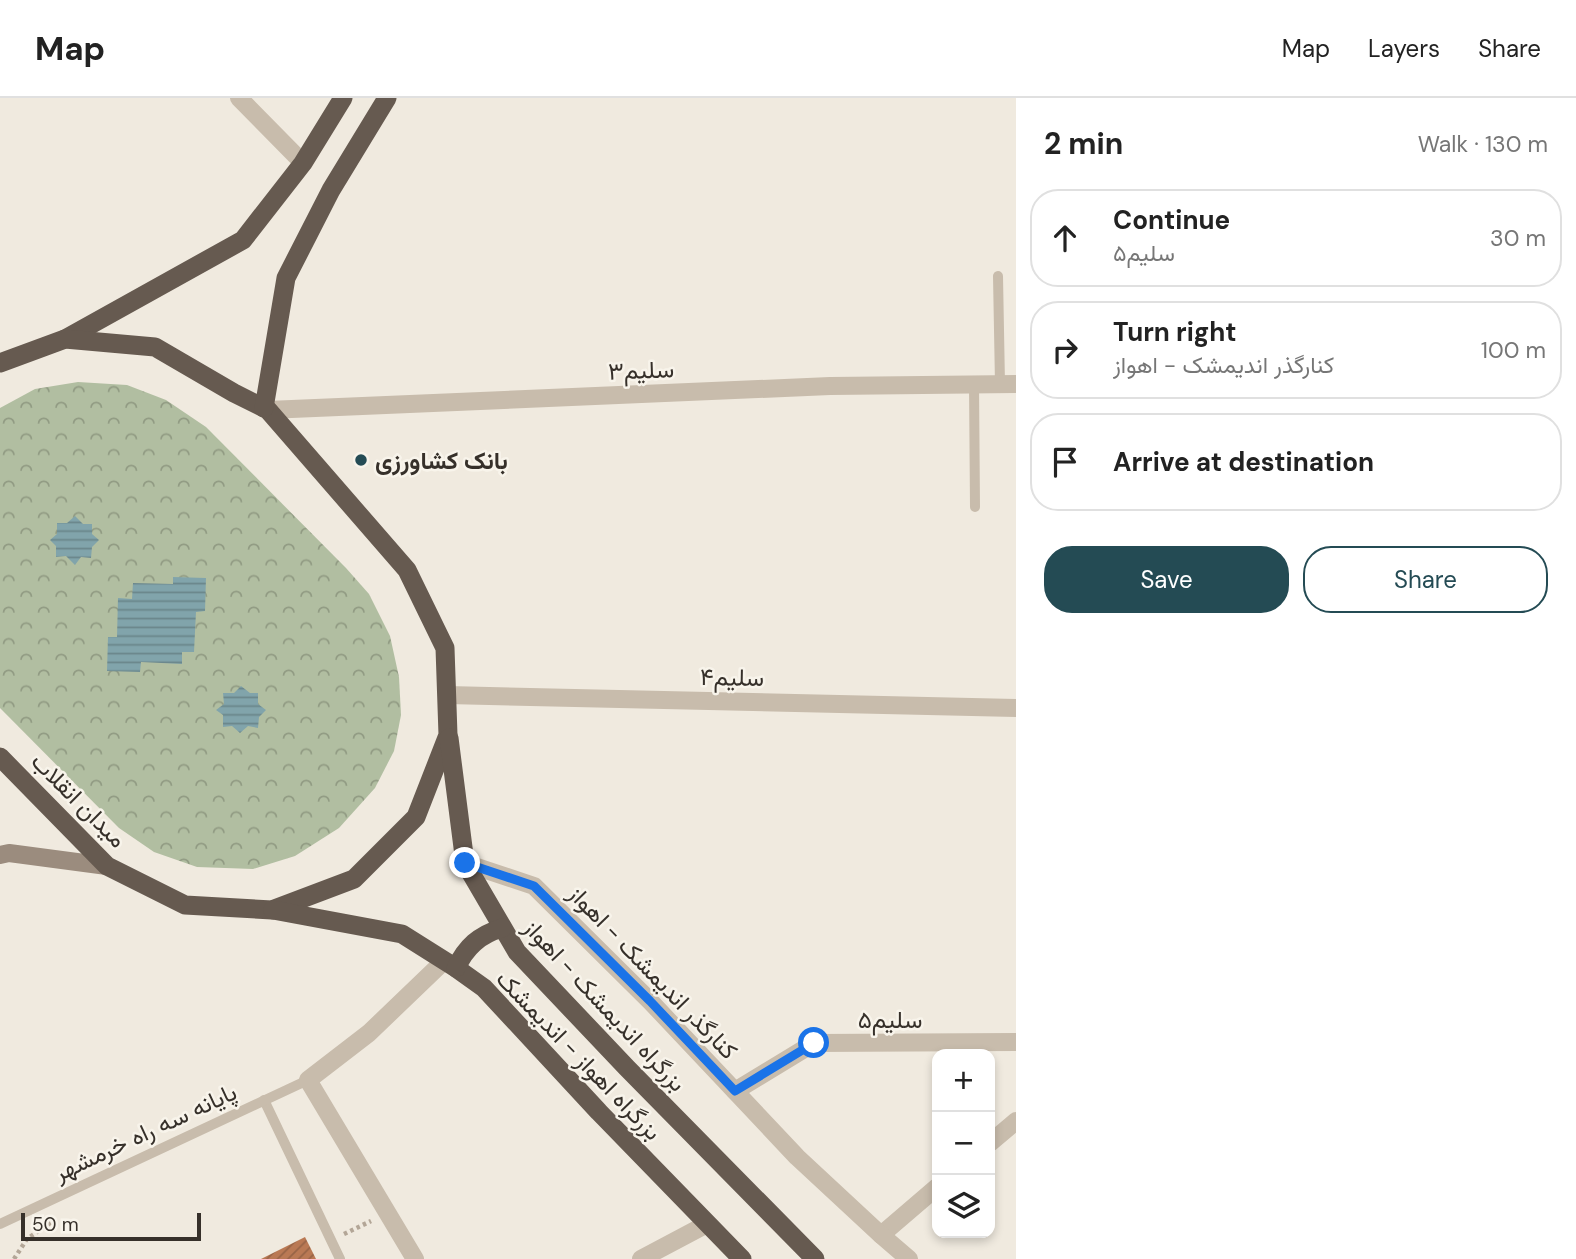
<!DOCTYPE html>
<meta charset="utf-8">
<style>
body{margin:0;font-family:"DM Sans",Vazirmatn,sans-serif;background:#f6f6f6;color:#222}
.controls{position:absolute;right:21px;bottom:21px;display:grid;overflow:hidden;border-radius:14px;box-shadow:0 4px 10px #0003}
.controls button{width:63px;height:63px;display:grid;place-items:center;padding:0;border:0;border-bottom:2px solid #e0e0e0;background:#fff;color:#222;font:35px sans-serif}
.scale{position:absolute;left:21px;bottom:18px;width:180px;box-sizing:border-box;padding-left:7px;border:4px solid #36302a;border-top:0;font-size:19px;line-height:24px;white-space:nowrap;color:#36302a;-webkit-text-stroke:5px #f8f4eb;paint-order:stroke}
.stop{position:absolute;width:21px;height:21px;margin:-16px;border:5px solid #1a73e8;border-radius:50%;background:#fff}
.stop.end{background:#1a73e8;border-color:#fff;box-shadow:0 2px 7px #0008}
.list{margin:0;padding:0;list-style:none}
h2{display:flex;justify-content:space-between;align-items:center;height:91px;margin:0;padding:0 28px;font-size:30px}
h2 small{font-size:23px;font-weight:400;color:#767676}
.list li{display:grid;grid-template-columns:46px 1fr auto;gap:21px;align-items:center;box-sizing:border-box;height:98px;margin:0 14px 14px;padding:0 14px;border:2px solid #e0e0e0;border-radius:28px}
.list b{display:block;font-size:26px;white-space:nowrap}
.list p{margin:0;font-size:23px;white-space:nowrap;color:#767676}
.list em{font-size:23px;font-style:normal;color:#767676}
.actions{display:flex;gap:14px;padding:21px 28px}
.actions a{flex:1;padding:16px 0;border:2px solid #244b54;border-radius:28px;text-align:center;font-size:24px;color:#244b54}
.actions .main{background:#244b54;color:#fff}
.icon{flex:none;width:38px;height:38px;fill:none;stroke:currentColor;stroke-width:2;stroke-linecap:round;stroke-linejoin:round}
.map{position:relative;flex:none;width:1016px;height:1161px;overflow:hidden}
header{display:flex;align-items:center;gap:42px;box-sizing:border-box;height:98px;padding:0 35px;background:#fff;border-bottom:2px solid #e0e0e0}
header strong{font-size:33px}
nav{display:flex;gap:38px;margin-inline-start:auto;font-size:24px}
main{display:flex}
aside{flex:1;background:#fff}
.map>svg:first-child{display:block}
.park{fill:url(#park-crowns)}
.water{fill:url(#water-rules)}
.building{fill:url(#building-hatch)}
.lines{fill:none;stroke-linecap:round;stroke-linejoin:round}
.path{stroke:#b3a697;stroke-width:4.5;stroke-dasharray:3.5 3.5;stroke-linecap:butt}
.service{stroke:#c8bcac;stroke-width:10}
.minor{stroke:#c8bcac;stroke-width:18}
.tertiary{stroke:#c8bcac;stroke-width:18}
.secondary{stroke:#9b8c7e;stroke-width:18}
.trunk{stroke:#665a50;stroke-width:19}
.route{stroke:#1a73e8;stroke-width:9}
.poi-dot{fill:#244b54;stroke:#f8f4eb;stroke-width:2.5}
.labels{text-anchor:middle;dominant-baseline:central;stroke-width:5;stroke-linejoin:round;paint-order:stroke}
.street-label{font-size:24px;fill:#36302a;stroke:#f8f4eb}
.poi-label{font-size:24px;font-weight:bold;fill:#36302a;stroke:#f8f4eb;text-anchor:start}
</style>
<header>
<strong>Map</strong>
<nav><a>Map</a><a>Layers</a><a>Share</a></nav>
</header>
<main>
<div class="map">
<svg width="1016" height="1161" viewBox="0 0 1016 1161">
<defs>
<pattern id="park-crowns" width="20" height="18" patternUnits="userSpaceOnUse" patternTransform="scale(1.75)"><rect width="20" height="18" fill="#b1bea1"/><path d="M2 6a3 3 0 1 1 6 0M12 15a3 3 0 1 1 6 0" fill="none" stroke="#919b83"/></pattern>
<pattern id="water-rules" width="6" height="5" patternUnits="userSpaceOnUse" patternTransform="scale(1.75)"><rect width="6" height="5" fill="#81a4ab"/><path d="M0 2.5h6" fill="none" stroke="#6a868b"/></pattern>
<pattern id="building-hatch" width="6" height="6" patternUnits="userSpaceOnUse" patternTransform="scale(1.75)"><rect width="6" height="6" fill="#ba7954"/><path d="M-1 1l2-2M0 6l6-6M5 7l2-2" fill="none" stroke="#986446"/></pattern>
</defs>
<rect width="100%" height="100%" fill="#f0eadf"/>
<!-- park -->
<polygon class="park" points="78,284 127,287 166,302 206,329 346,470 369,496 390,538 399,579 401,617 394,653 375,690 339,730 295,758 253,771 197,769 154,754 119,730 0,610 0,310 35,291"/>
<!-- water -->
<g class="water">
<polygon points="75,418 83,426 92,426 92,436 99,442 92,449 91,460 81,459 75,467 66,458 56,459 56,448 50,442 57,436 57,425 67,425"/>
<polygon points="173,479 206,480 205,513 196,514 194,554 182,554 182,566 141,564 140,574 107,573 108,539 117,539 118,500 132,501 133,485 173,486"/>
<polygon points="241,588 250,595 258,595 258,606 266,612 259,619 258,630 248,628 240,635 232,628 223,629 223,617 216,612 224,606 223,595 234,595"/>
</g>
<!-- building -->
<polygon class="building" points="305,1139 316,1161 261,1161"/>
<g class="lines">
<!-- path -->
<g class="path">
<polyline points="344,1136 371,1123"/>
<polyline points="14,1161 27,1141 56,1121"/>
</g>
<!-- service -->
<g class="service">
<polyline points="998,178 1000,286"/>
<polyline points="974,286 975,409"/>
<polyline points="264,1002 340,1161"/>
<polyline points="0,1126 308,982"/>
</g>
<!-- minor -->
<g class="minor">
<polyline points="239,0 303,65"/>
<polyline points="268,312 830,288 1016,286"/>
<polyline points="447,597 1016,610"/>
<polyline points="735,993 814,945 1016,944"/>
<polyline points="990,1045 1016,1023"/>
<polyline points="881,1137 937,1089"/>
<polyline points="415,1161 308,982 369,935 444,863"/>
<polyline points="641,1161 707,1126"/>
</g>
<!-- tertiary -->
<polyline class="tertiary" points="465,765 534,788 650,903 797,1059 881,1137 909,1161"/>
<!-- secondary -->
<polyline class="secondary" points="0,757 9,755 107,768"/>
<!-- trunk -->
<g class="trunk">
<polyline points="65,241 243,142 303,65 343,0"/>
<polyline points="0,265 65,241 155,249 234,295 268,312 407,472 445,550 448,637 416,719 354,781 272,812 185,807 107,768 0,659"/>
<polyline points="264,310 286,180 331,92 387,0"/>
<polyline points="449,640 465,765 517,854 627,970 815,1161"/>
<polyline points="273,812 402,836 456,870 484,890 599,1014 742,1161"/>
<path d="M456,870C466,849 479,837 502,830"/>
</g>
</g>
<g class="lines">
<!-- route -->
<polyline class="route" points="465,765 534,788 650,903 735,993 814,945"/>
</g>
<!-- markers -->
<circle class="poi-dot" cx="361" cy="362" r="7"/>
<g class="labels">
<!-- street labels -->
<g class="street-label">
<text transform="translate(641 272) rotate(-2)">سلیم۳</text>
<text transform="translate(732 579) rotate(1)">سلیم۴</text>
<text transform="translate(79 702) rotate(45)">میدان انقلاب</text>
<text transform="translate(653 874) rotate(46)">کنارگذر اندیمشک - اهواز</text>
<text transform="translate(605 907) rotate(47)">بزرگراه اندیمشک - اهواز</text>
<text x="890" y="921">سلیم۵</text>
<text transform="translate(579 957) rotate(46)">بزرگراه اهواز - اندیمشک</text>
<text transform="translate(145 1034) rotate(-25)">پایانه سه راه خرمشهر</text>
</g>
<!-- poi labels -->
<g class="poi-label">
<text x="375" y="362">بانک کشاورزی</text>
</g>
</g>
</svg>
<div class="controls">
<button>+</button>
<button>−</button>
<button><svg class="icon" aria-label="layers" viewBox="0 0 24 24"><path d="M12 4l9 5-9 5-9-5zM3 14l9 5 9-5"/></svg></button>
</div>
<div class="scale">50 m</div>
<div class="stop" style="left:814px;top:945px"></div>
<div class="stop end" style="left:465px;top:765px"></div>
</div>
<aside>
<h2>2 min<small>Walk · 130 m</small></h2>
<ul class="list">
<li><svg class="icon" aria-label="ahead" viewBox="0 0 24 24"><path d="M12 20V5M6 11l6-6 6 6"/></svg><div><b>Continue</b><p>سلیم۵</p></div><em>30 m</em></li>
<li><svg class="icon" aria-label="right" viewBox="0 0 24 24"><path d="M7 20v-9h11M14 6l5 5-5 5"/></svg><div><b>Turn right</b><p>کنارگذر اندیمشک - اهواز</p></div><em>100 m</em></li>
<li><svg class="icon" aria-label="arrive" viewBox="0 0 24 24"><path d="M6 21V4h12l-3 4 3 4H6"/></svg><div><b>Arrive at destination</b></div></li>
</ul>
<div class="actions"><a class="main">Save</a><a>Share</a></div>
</aside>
</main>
